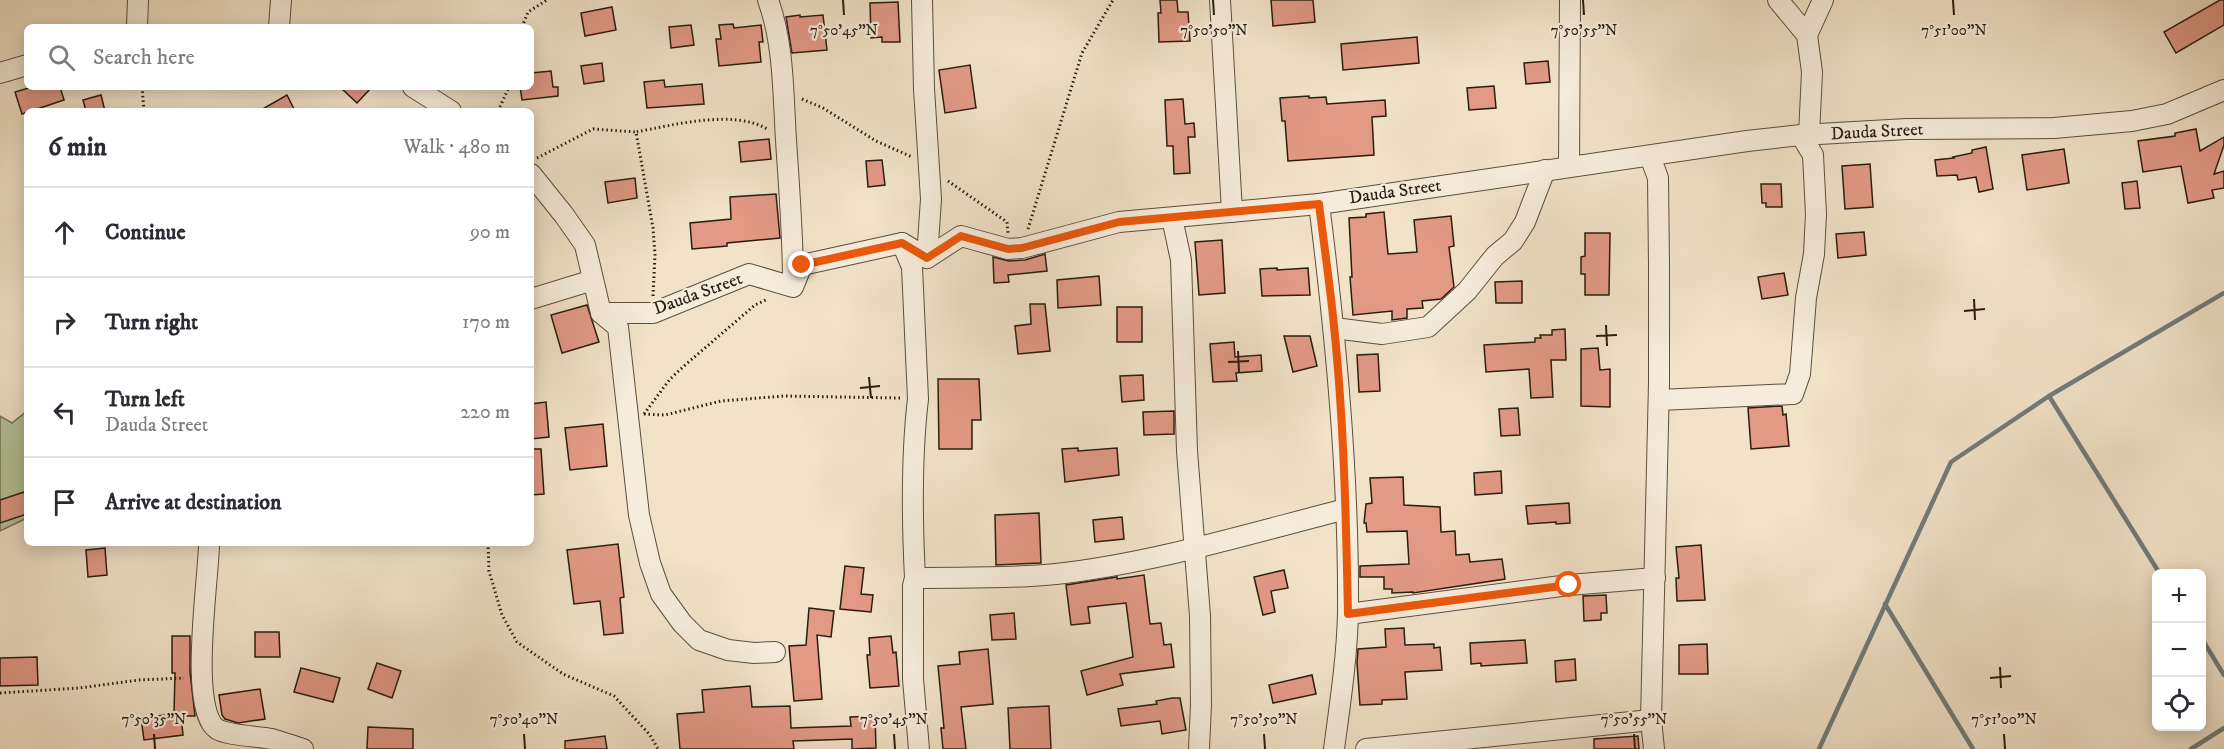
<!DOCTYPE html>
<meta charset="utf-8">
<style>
body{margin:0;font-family:"IM FELL DW Pica",serif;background:#f2f2f3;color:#2b2b33}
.controls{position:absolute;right:18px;bottom:18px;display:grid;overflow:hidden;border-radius:9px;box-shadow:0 3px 15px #0003}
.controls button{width:54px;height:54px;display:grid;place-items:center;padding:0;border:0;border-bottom:2px solid #e1e1e2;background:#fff;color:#2b2b33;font:30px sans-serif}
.stop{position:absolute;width:18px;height:18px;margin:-14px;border:4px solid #ea580c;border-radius:50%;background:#fff}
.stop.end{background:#ea580c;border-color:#fff;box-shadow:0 2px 6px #0008}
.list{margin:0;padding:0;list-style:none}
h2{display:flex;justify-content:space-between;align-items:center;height:78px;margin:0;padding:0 24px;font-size:26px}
h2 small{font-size:20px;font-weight:400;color:#7c7c81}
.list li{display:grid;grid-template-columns:39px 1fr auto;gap:18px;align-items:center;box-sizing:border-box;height:90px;padding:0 24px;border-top:2px solid #e1e1e2}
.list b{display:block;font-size:22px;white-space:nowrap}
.list p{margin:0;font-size:20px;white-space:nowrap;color:#7c7c81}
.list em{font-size:20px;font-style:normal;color:#7c7c81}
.icon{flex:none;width:33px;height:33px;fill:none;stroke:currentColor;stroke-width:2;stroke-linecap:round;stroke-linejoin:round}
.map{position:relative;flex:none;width:2224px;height:749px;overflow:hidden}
.search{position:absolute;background:#fff;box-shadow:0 3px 15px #0003;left:24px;top:24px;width:510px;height:66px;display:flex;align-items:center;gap:15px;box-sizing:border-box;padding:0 21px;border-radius:9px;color:#7c7c81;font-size:22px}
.panel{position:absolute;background:#fff;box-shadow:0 3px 15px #0003;left:24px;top:108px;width:510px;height:438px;border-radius:9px}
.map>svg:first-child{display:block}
.green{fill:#b4c49a;stroke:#6f7054;stroke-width:1.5}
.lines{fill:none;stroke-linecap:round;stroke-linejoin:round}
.stream{stroke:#717b7a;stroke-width:4.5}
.building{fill:#e29986;stroke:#2a1c0f;stroke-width:1.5}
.minor-casing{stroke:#5c4e3d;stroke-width:22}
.path{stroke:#2a1c0f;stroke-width:3;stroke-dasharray:1.5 3;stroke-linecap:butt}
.minor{stroke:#f6ecdb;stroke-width:20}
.route{stroke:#ea580c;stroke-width:8}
.ticks{fill:none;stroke:#2a1c0f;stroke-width:2}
.labels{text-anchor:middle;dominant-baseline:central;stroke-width:4.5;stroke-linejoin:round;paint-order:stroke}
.street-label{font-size:18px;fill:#2a1c0f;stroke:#f6ecdb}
.ticks-label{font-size:15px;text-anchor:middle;fill:#2a1c0f;stroke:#f6ecdb;stroke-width:4.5;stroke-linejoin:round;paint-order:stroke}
</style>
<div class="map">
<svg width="2224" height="749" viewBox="0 0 2224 749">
<rect width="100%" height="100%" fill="#f1e2c8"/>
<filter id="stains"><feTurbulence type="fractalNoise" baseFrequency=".00333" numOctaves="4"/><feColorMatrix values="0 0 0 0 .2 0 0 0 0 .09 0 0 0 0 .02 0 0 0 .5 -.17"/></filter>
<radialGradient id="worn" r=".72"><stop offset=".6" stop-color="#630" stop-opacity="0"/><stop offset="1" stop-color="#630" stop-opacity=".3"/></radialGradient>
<!-- green -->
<polygon class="green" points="27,411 27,518 0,531 0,416 12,423"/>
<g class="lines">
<!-- stream -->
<g class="stream">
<polyline points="2049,396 2160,574"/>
<polyline points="1885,604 1973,749"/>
<polyline points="2202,639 2224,675"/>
<polyline points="1819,749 1951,462 2049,396 2224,293"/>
<polyline points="2191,749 2224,728"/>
</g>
</g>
<!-- building -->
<g class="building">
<polygon points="1160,0 1177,0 1178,12 1188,12 1190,41 1159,42 1158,13 1161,13"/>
<polygon points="1271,0 1313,0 1315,22 1273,26"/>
<polygon points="2220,0 2224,0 2224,25 2176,53 2164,32"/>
<polygon points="898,2 900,42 882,42 882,37 871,38 870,3"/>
<polygon points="612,7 616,30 585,36 581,13"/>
<polygon points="800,15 800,17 823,15 827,50 792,53 786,17"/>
<polygon points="733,24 734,28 761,25 763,42 759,42 761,62 719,66 716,39 721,39 719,25"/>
<polygon points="691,25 694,45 671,48 669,27"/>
<polygon points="1417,37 1419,63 1343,70 1341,44"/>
<polygon points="1548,61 1550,82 1526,84 1524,63"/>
<polygon points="602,63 604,81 584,84 581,66"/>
<polygon points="970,65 976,108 945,113 939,70"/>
<polygon points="551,71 553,87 558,87 558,96 522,100 520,87 531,87 531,73"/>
<polygon points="664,80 665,87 702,84 704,104 647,108 644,82"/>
<polygon points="1494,86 1496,108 1469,110 1467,88"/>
<polygon points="32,87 60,87 64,100 22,114 15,92"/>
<polygon points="340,87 372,87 357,103"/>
<polygon points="101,95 105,111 86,111 83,100"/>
<polygon points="287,95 295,111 259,111"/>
<polygon points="1309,96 1309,98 1326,97 1327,104 1385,100 1386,116 1372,117 1374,155 1288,161 1285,121 1282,121 1280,98"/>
<polygon points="1183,99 1185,124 1194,123 1195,137 1188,137 1190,173 1174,174 1173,146 1167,146 1165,100"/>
<polygon points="2196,129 2200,151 2224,137 2224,145 2214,174 2224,171 2224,188 2212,190 2214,198 2188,203 2181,166 2143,172 2138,141 2175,136 2175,133"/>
<polygon points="769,139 771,159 741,162 739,142"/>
<polygon points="1986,147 1993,189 1979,192 1976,177 1958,180 1957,175 1937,176 1935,160 1954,158 1953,157 1972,153 1972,150"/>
<polygon points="2064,149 2069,183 2027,190 2022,155"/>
<polygon points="882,160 885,185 868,187 866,161"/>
<polygon points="1870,164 1873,207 1845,209 1842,166"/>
<polygon points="635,178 637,198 608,203 605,182"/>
<polygon points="2137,181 2140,208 2125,209 2122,183"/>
<polygon points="1761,184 1781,184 1782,207 1766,207 1766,203 1762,203"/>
<polygon points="776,194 780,238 727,243 727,246 692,249 690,223 731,219 730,197"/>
<polygon points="1384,212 1388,254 1417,252 1414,220 1451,216 1454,246 1449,247 1454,287 1441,299 1422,301 1423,308 1407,309 1407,318 1392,320 1392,311 1353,315 1350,277 1352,277 1349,218 1366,217 1366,214"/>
<polygon points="1864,232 1866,255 1838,258 1836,234"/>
<polygon points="1585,233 1610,233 1609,295 1585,295 1585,274 1581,274 1581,257 1585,256"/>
<polygon points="1222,240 1225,293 1199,295 1195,242"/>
<polygon points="1045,254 1047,271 1008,275 1009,282 994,283 993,257 1009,261 1025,260"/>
<polygon points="1277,268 1277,270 1308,268 1310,295 1262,296 1260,269"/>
<polygon points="1784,273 1788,295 1762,299 1758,277"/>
<polygon points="1099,276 1101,305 1058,308 1057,280"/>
<polygon points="1522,281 1522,303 1496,303 1495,282"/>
<polygon points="1030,304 1045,304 1050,351 1018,354 1015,326 1031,324"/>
<polygon points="587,305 599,342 562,353 551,315"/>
<rect x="1117" y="307" width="25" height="35"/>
<polygon points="1565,329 1566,360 1551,360 1553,397 1531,398 1529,369 1486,372 1484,345 1535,342 1535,338 1541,338 1540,335 1552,335 1552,330"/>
<polygon points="1284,336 1310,336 1317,366 1293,372"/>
<polygon points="1234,342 1235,357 1261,355 1262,371 1236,373 1237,381 1213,382 1210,344"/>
<polygon points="1598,348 1600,370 1610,369 1610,407 1581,406 1581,349"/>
<polygon points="1378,354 1380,391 1359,392 1357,355"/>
<polygon points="1143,375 1144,400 1122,402 1120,376"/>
<polygon points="938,379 979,379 981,420 972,420 972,449 939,449"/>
<polygon points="546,402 549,437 531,439 531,404"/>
<polygon points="1782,406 1783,415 1786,414 1789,446 1751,449 1748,408"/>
<polygon points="1518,408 1520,435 1501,436 1499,409"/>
<polygon points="1174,411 1174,434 1144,435 1143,412"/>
<polygon points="603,424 607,466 570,470 565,428"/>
<polygon points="1078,448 1078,451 1117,448 1119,475 1065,482 1062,449"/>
<polygon points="531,449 541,449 544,494 531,495"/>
<polygon points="1501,471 1502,493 1475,495 1474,473"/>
<polygon points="1403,477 1404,505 1440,507 1441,532 1455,531 1456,555 1469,554 1470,562 1502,559 1505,579 1413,593 1413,592 1392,593 1392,589 1384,589 1384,577 1360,577 1360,566 1409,564 1407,531 1367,532 1366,523 1364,523 1366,504 1372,503 1370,478"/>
<polygon points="24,492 27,501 27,514 0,523 0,500"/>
<polygon points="1569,503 1570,523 1556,524 1556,522 1528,524 1526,506"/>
<polygon points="1039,513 1041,563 996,565 995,515"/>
<polygon points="1122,517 1124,539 1095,542 1093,520"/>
<polygon points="618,544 624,597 620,598 623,633 604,635 600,601 574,604 567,550"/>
<polygon points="1701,545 1705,600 1677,601 1676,578 1679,578 1676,547"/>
<polygon points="105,548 107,575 88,577 86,550"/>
<polygon points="845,566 864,568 861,594 873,595 871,612 840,609"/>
<polygon points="1284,570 1288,588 1271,591 1275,612 1263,615 1254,577"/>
<polygon points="1144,575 1150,624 1161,623 1164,645 1171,644 1174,667 1120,674 1123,685 1087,695 1081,671 1133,657 1126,603 1088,607 1090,623 1071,625 1066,585 1117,577 1117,579"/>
<polygon points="1606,595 1607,613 1601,613 1601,620 1584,621 1583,596"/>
<polygon points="809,608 834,611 831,637 817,635 822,699 794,701 789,646 806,645"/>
<polygon points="1014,613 1016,639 992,640 990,615"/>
<polygon points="1404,628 1405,645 1434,644 1434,648 1440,647 1442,670 1405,672 1407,699 1382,700 1382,704 1360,705 1357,663 1358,649 1386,647 1385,629"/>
<polygon points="255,632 279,632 280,657 255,657"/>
<polygon points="172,636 190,636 190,672 195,716 181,716 183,735 144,740 141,718 174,714 175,673 172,673"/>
<polygon points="891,636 893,653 896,652 899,686 870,688 867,655 870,655 869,638"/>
<polygon points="1525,640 1527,663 1481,666 1481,663 1471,664 1470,643"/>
<polygon points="1707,644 1708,674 1679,674 1679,645"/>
<polygon points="988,649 993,704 961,707 966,749 943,749 941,728 944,728 938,666 960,664 959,652"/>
<polygon points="37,657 38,685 0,686 0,658"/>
<polygon points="1575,659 1576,680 1556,682 1555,661"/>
<polygon points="377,663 401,671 392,698 368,689"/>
<polygon points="301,668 340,678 333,702 294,692"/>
<polygon points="1312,675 1316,694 1273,703 1269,685"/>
<polygon points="750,686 752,707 790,706 791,728 851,726 850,717 875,716 876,748 852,749 852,739 793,741 794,749 680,749 677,714 704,712 702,690"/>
<polygon points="260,689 265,719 238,723 225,719 222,715 219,695"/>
<polygon points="1172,698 1180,698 1186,730 1162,734 1160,721 1121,726 1118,709 1157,704 1156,701"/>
<polygon points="1049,706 1051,749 1010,749 1008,708"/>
<polygon points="368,727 413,729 413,749 367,749"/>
<polygon points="605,736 607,749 565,749 565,741"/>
<polygon points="1638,736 1639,749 1594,749 1594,739"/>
</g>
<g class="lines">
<defs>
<g id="minor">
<path d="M768,0C784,44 783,93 786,140C789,188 793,234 793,282"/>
<polyline points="922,0 924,89 931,199 927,258"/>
<polyline points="1220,0 1232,212"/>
<polyline points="1778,0 1807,35 1812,72 1809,135"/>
<polyline points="137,27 138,0"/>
<polyline points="279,27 281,0"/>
<polyline points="1807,35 1823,0"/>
<polyline points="0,73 27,65"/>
<polyline points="413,87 451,111"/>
<polyline points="1650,156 1658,178 1659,264 1659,383 1651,720 1654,749"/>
<polyline points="1569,166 1570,0"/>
<polyline points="531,174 564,215 585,245 601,313 618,327 639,515 650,563 661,594 682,623 699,640 728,650 754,653 775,652"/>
<path d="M1319,204C1336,339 1349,476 1348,613C1347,658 1340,704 1334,749"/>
<polyline points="1172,218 1181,260 1187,451 1200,616 1201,704 1199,749"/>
<path d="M902,243L912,267L918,399C911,458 912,519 915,578L913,586V679L919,749"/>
<polyline points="531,299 593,280"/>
<polyline points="601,313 653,313 749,274 793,287 802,265 902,243 927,258 961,236 1008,249 1022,248 1119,222 1319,204 1747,141 1801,135 1907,129 2054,128 2132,121 2167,114 2224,90"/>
<polyline points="1334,328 1382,334 1428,327 1467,291 1495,256 1513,241 1525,222 1545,170"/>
<polyline points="1659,400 1793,394 1800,374 1806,298 1814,254 1816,214 1813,155 1801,135"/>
<path d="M209,543C209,577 188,710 217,729C229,736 257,736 272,739C282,742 293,746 303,749"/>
<path d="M915,578C961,577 1010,579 1056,574C1154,563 1251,533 1346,509"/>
<polyline points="1348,614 1569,585 1655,578"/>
<polyline points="1366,749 1651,720"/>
</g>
</defs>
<!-- minor casing -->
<use href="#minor" class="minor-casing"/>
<!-- path -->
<g class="path">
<polyline points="522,27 528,12 547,0"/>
<polyline points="142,87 144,111"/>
<polyline points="802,99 823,108 876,141 912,157"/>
<polyline points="498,111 509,87"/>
<polyline points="537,158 593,129 636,132"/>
<polyline points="948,181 1007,222 1008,233"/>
<polyline points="1028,229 1082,53 1113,0"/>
<path d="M653,296L655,255L653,228L636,132C673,125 734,109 767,129"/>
<polyline points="644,414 665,415 721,401 784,396 901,398"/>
<polyline points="644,414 670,379 684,366 755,305 768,299"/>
<polyline points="488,543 489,571 502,615 517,642 563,674 614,696 650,735 658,749"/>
<polyline points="0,693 79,688 139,680 184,678"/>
</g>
<!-- minor -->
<use href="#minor" class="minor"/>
</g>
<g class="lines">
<!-- route -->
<path class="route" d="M802,265L902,243L927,258L961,236L1008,249L1022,248L1119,222L1319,204C1324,245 1330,285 1334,326C1344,422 1346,518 1348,614L1569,585"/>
</g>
<!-- ticks -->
<path class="ticks" d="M843,0L844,15M1213,0L1214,15M1583,0L1584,15M1953,0L1954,15M1974,299L1975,320M1964,311L1985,309M1606,325L1607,346M1596,336L1617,335M1238,351L1239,372M1228,362L1249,361M869,377L871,398M860,388L880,386M2000,667L2001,688M1990,678L2011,676M154,734L155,749M524,734L525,749M894,734L895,749M1264,734L1265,749M1634,734L1635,749M2004,734L2005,749"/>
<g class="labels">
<!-- street labels -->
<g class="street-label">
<text transform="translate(1877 132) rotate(-3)">Dauda Street</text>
<text transform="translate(1395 192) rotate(-8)">Dauda Street</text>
<text transform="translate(698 294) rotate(-20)">Dauda Street</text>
</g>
</g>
<g class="ticks-label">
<text x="844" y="35">7°50'45"N</text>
<text x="1214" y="35">7°50'50"N</text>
<text x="1584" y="35">7°50'55"N</text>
<text x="1954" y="35">7°51'00"N</text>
<text x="154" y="724">7°50'35"N</text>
<text x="524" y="724">7°50'40"N</text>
<text x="894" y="724">7°50'45"N</text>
<text x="1264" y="724">7°50'50"N</text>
<text x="1634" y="724">7°50'55"N</text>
<text x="2004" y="724">7°51'00"N</text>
</g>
<rect width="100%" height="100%" filter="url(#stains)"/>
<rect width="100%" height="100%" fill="url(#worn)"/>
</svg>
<div class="controls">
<button>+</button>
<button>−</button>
<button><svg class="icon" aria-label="locate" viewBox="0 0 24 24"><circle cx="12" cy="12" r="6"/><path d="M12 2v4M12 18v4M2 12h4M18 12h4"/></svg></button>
</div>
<div class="stop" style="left:1569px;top:585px"></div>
<div class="stop end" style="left:802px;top:265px"></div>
<div class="search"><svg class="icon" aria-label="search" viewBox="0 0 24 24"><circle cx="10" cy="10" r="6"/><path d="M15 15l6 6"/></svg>Search here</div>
<section class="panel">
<h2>6 min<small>Walk · 480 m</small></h2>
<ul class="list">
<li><svg class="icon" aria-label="ahead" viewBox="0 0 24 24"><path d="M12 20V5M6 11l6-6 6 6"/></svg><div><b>Continue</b></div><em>90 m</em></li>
<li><svg class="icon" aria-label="right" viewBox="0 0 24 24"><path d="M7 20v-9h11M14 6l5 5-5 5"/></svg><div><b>Turn right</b></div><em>170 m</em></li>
<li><svg class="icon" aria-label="left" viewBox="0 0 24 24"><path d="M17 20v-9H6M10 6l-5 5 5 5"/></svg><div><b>Turn left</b><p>Dauda Street</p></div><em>220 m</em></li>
<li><svg class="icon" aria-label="arrive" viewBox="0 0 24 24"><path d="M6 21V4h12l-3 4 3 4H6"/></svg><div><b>Arrive at destination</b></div></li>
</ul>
</section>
</div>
